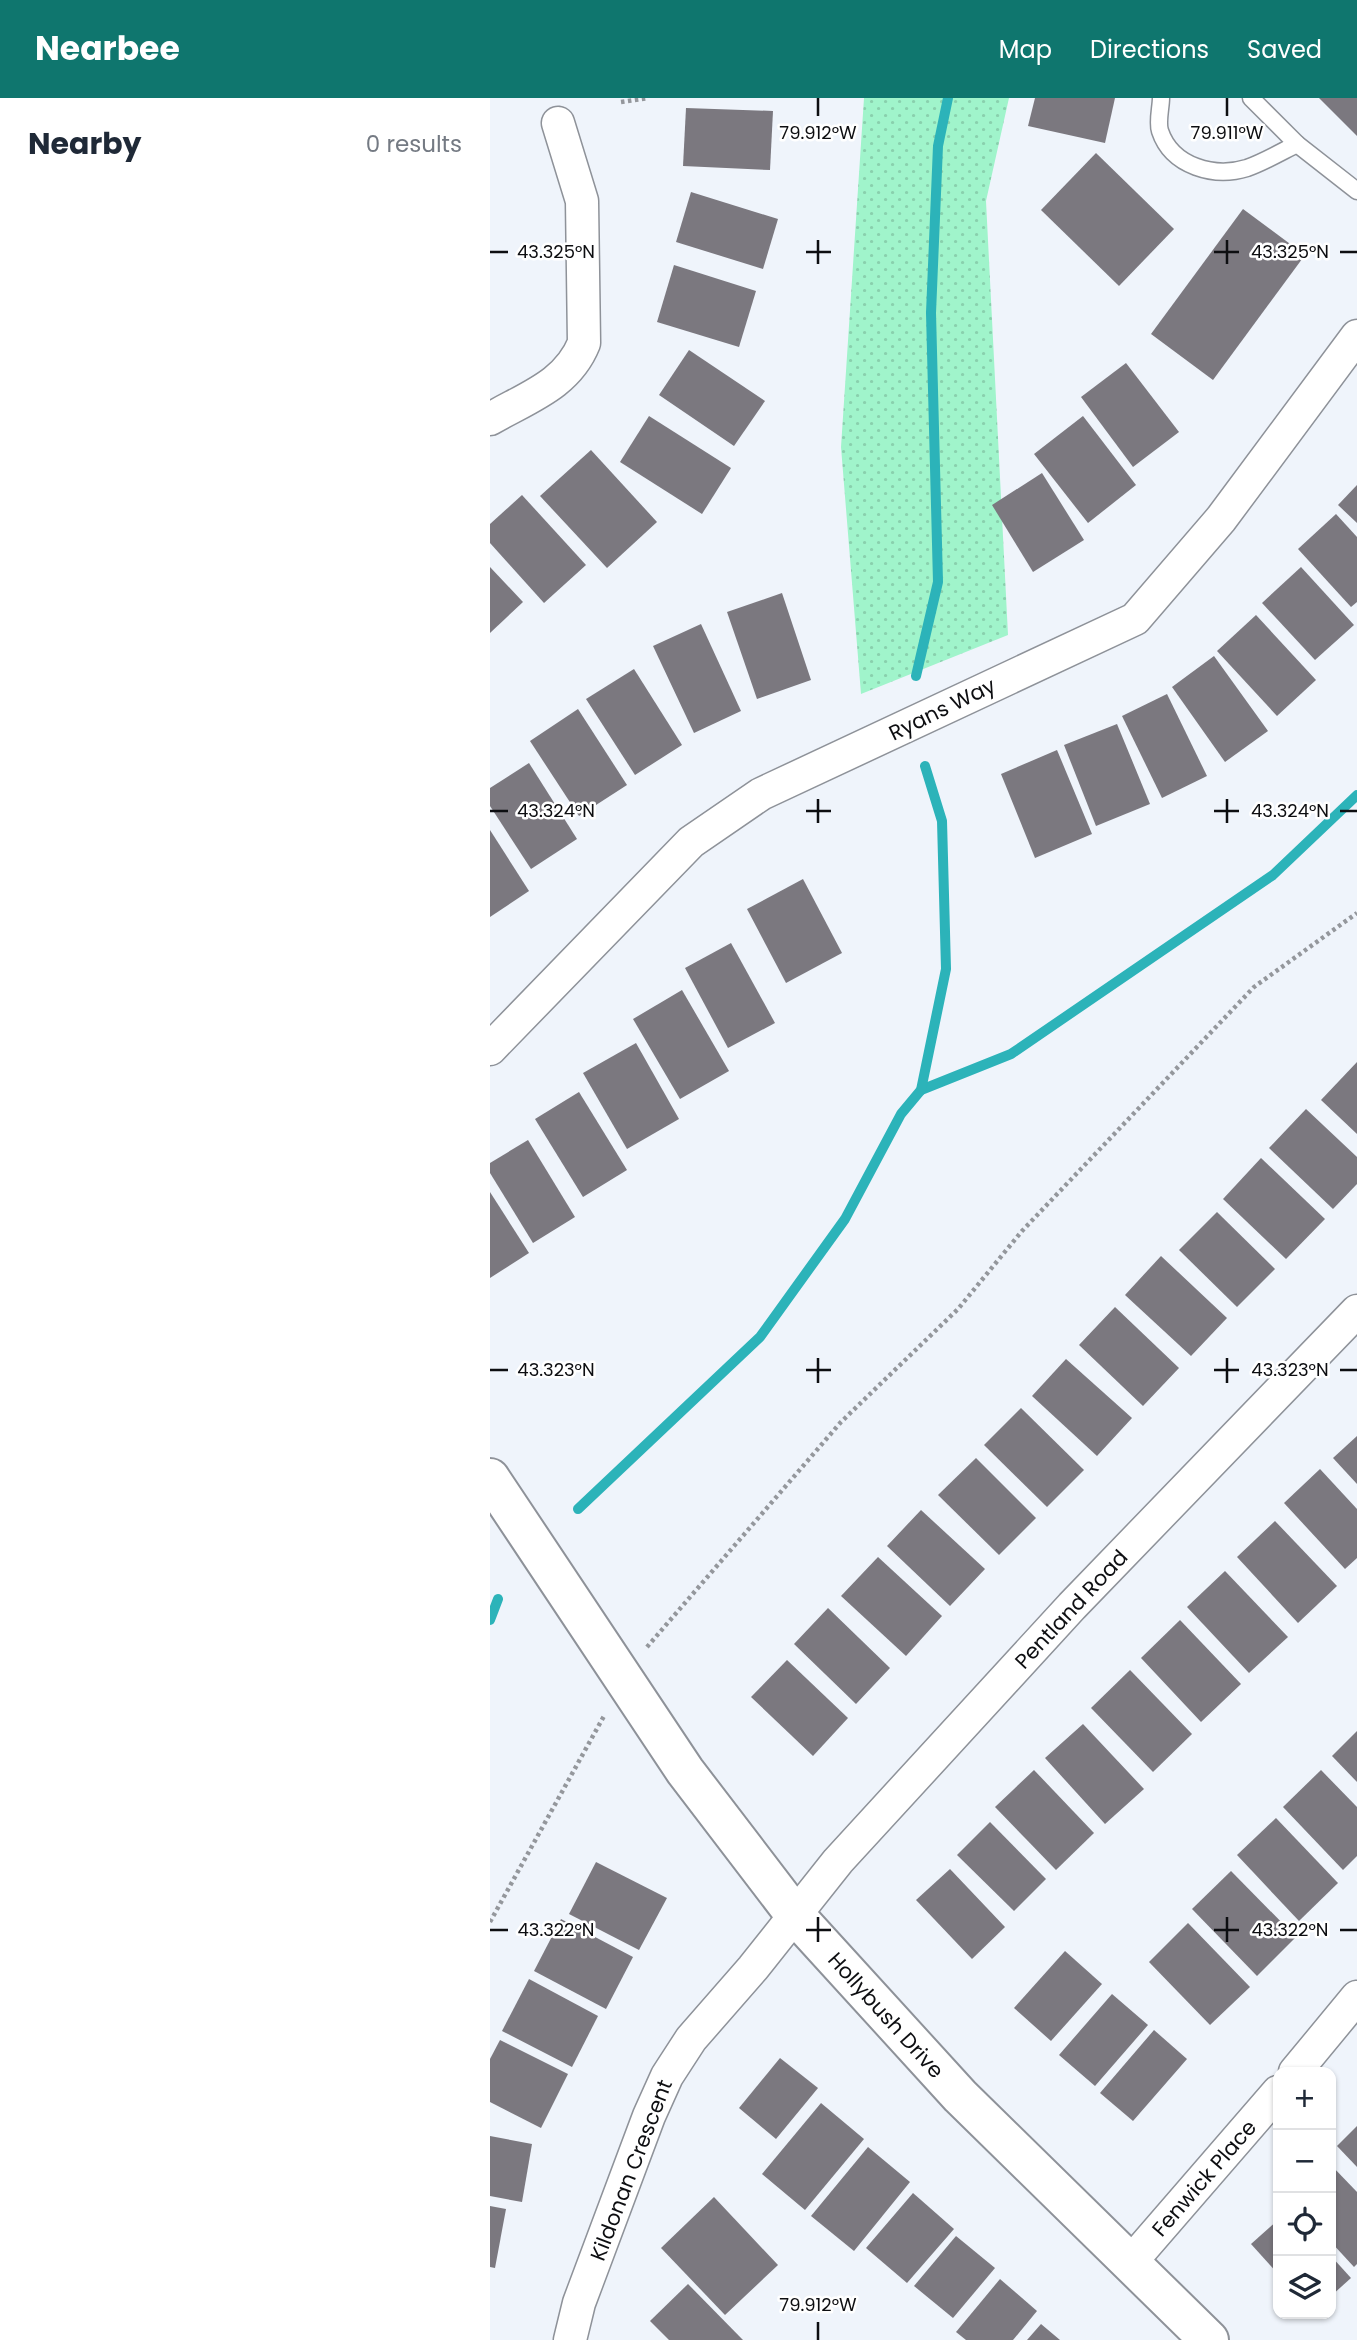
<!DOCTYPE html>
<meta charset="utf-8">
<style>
body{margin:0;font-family:Poppins,sans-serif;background:#f6f6f7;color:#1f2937}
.controls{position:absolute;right:21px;bottom:21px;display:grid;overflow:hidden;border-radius:14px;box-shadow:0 2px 5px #0004}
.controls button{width:63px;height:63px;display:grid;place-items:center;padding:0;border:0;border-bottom:2px solid #e0e1e3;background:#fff;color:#1f2937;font:35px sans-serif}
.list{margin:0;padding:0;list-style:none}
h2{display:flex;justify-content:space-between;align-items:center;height:91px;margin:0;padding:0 28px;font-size:30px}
h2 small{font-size:23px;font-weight:400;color:#747a83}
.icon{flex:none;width:38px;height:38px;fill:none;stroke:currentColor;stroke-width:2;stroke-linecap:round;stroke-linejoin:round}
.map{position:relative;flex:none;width:867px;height:2242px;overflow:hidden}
header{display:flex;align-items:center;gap:42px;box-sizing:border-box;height:98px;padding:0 35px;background:#0f766e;color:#fff}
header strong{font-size:33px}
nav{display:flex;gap:38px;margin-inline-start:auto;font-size:24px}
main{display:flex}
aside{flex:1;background:#fff}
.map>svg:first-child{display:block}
.grass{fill:url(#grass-dots)}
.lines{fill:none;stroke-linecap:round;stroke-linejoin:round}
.stream{stroke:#2cb3b9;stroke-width:10}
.building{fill:#7b787f}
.lane-casing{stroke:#8e9299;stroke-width:19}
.street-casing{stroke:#8e9299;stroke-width:35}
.secondary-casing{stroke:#8e9299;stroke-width:42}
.path{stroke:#94979c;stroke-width:4.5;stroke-dasharray:3.5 3.5;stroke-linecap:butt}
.lane{stroke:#fff;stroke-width:16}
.street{stroke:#fff;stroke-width:32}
.secondary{stroke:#fff;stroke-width:38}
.ticks{fill:none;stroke:#0d0e11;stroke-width:2.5}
.labels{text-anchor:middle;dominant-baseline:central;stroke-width:5;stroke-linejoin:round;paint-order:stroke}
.street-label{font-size:21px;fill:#0d0e11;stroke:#fff}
.ticks-label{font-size:18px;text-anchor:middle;fill:#0d0e11;stroke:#fff;stroke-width:5;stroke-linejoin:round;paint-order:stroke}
</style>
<header>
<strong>Nearbee</strong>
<nav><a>Map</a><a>Directions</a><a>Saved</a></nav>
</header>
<main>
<aside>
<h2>Nearby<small>0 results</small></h2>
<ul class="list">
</ul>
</aside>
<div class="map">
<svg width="867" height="2242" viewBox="0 0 867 2242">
<defs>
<pattern id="grass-dots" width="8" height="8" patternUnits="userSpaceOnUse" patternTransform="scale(1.75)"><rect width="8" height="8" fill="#a0f4cb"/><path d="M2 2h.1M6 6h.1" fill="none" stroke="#89d0ad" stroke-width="1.8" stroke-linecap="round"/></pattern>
</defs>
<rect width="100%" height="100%" fill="#eff4fb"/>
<!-- grass -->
<polygon class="grass" points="374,0 519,0 496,103 518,537 371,596 351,349"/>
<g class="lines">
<!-- stream -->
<g class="stream">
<polyline points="426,578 448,484 441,215 448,48 458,0"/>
<polyline points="431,992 521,956 783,777 867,697"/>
<polyline points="88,1411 270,1239 355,1121 411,1016 431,992 456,871 452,723 435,668"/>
<polyline points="0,1522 8,1501"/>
</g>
</g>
<!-- building -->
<g class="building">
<polygon points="545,0 625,0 615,45 538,28"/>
<polygon points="829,0 867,0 867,38"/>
<polygon points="196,10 283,13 280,72 193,68"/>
<polygon points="606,55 684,131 629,188 551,112"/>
<polygon points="201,94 288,121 273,171 186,144"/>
<polygon points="753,111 815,157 723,282 661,236"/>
<polygon points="184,167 266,193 249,249 167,224"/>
<polygon points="199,252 275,303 244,348 169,297"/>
<polygon points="636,265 689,334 643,369 591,299"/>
<polygon points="159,318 241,370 212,416 130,364"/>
<polygon points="593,318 646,387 598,425 544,356"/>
<polygon points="101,352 167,424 117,470 50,398"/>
<polygon points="552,375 594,442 543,474 502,407"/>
<polygon points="867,387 867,425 848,407"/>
<polygon points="32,397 96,467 54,505 0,445 0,426"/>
<polygon points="846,416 867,439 867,504 861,509 808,451"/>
<polygon points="0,469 33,504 0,535"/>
<polygon points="811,469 864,527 825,562 772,505"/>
<polygon points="292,495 321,582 267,601 237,514"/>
<polygon points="766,517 826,582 787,618 727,553"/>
<polygon points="211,526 251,613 204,635 163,548"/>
<polygon points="724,558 778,633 735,664 682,589"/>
<polygon points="144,571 192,647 145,677 96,601"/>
<polygon points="677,596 717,678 672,700 632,618"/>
<polygon points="88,611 137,687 89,718 40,643"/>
<polygon points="627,626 660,706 606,728 574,647"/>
<polygon points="567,652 602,736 545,760 511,676"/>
<polygon points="39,665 87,741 41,771 0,708 0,690"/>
<polygon points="0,732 39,793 0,819"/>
<polygon points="313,781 352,855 296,885 257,811"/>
<polygon points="241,845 285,925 238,950 195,870"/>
<polygon points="192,892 239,973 190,1001 143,921"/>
<polygon points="146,945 189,1021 137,1051 93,975"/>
<polygon points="867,964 867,1036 831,1002"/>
<polygon points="89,994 137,1072 93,1099 45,1021"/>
<polygon points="816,1011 867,1059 867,1086 843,1111 779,1050"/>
<polygon points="38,1042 85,1119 43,1145 0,1075 0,1065"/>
<polygon points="771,1060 835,1121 796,1161 733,1101"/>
<polygon points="0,1094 39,1155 0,1180"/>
<polygon points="727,1114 785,1171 747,1209 689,1152"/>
<polygon points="671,1158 737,1220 701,1258 635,1197"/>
<polygon points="625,1209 689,1270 653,1308 589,1247"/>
<polygon points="576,1261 642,1320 607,1358 542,1298"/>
<polygon points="531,1310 594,1372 557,1409 494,1347"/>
<polygon points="867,1338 867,1386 843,1360"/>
<polygon points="486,1360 546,1420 509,1457 448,1397"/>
<polygon points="830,1371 867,1411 867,1460 855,1471 794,1405"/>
<polygon points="431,1412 495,1471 460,1508 397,1448"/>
<polygon points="785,1423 847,1488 808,1525 747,1459"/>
<polygon points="388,1459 452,1518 416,1558 351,1498"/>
<polygon points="735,1473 798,1539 759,1575 697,1509"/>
<polygon points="338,1510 400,1570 366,1606 304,1546"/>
<polygon points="690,1522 751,1586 711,1624 651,1560"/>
<polygon points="297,1562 358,1620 323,1658 261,1599"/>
<polygon points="640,1572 702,1636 663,1674 601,1610"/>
<polygon points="593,1626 654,1691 615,1726 555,1660"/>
<polygon points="867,1633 867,1684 842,1658"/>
<polygon points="544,1672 604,1735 566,1772 505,1709"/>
<polygon points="831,1672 867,1709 867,1758 853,1772 793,1709"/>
<polygon points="786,1720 848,1785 809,1823 747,1757"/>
<polygon points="500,1724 556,1781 524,1813 467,1757"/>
<polygon points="106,1764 177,1800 149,1852 79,1816"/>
<polygon points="460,1771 515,1829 482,1861 426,1802"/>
<polygon points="741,1773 806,1839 767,1878 702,1811"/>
<polygon points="71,1821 143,1859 116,1911 44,1873"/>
<polygon points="698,1825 760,1889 720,1927 659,1864"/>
<polygon points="575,1853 612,1886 561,1943 524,1910"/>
<polygon points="39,1881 108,1918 82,1969 12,1933"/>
<polygon points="622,1896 658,1927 605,1988 569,1957"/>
<polygon points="664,1932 697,1961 643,2023 610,1995"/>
<polygon points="10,1942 78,1976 51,2030 0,2004 0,1961"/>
<polygon points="290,1960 328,1990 286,2041 249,2010"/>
<polygon points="331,2005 374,2041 315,2112 272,2076"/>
<polygon points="867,2028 867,2069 847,2048"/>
<polygon points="0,2038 42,2046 32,2104 0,2098"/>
<polygon points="378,2049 420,2084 364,2153 321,2118"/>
<polygon points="841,2067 867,2094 867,2166 864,2169 841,2144"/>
<polygon points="423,2095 464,2131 417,2185 376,2150"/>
<polygon points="224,2099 288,2167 235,2217 171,2150"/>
<polygon points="0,2108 16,2111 5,2170 0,2169"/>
<polygon points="788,2122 788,2176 761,2146"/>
<polygon points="466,2138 505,2170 463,2220 424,2188"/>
<polygon points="841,2158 861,2180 841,2198"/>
<polygon points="510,2181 547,2213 523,2242 476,2242 466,2234"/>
<polygon points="198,2186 253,2242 179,2242 160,2223"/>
<polygon points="551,2226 570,2242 537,2242"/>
</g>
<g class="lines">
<defs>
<g id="lane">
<path d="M671,0C671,9 667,24 670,33C682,69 725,80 757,70C774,64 791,54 807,46"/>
<polyline points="761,0 807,46 867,93"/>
</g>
<g id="street">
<path d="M0,321C38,299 77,287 94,245L92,103L68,25"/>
<polyline points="0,951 201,744 271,696 645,521 731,421 867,238"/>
<polyline points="805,1974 867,1899"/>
<polyline points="640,2165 788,1994"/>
<polyline points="80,2242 89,2205 159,2018 177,1978 201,1941 263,1870 348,1763 582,1508 867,1213"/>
</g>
<polyline id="secondary" points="0,1380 195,1673 305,1817 470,1998 719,2242"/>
</defs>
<!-- lane casing -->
<use href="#lane" class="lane-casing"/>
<!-- street casing -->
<use href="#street" class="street-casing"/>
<!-- secondary casing -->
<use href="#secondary" class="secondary-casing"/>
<!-- path -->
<g class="path">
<polyline points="131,4 158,0"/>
<polyline points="157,1549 351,1324 468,1211 532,1133 764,889 867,815"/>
<polyline points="0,1824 114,1618"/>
</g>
<!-- lane -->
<use href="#lane" class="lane"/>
<!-- street -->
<use href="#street" class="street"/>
<!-- secondary -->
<use href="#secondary" class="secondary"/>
</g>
<!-- ticks -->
<path class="ticks" d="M328,0V18M737,0V18M328,142V166M737,142V166M0,154H18M316,154H341M724,154H749M850,154H867M328,701V725M737,701V725M0,713H18M316,713H341M724,713H749M850,713H867M328,1260V1285M737,1260V1285M0,1272H18M316,1272H341M724,1272H749M850,1272H867M328,1819V1844M737,1819V1844M0,1832H18M316,1832H341M724,1832H749M850,1832H867M328,2224V2242"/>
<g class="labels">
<!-- street labels -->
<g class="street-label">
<text transform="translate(452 611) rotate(-26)">Ryans Way</text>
<text transform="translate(581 1511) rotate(-47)">Pentland Road</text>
<text transform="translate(396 1917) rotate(48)">Hollybush Drive</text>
<text transform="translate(141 2072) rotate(-69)">Kildonan Crescent</text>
<text transform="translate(714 2080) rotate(-49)">Fenwick Place</text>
</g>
</g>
<g class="ticks-label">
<text x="328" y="41">79.912°W</text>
<text x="737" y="41">79.911°W</text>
<text x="66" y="160">43.325°N</text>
<text x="800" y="160">43.325°N</text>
<text x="66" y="719">43.324°N</text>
<text x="800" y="719">43.324°N</text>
<text x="66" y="1278">43.323°N</text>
<text x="800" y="1278">43.323°N</text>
<text x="66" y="1838">43.322°N</text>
<text x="800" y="1838">43.322°N</text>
<text x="328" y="2213">79.912°W</text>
</g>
</svg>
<div class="controls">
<button>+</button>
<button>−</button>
<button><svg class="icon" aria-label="locate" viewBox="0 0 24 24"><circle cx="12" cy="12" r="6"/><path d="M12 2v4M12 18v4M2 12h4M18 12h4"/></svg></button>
<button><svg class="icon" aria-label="layers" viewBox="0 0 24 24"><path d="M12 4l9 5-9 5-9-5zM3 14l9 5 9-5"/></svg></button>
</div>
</div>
</main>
